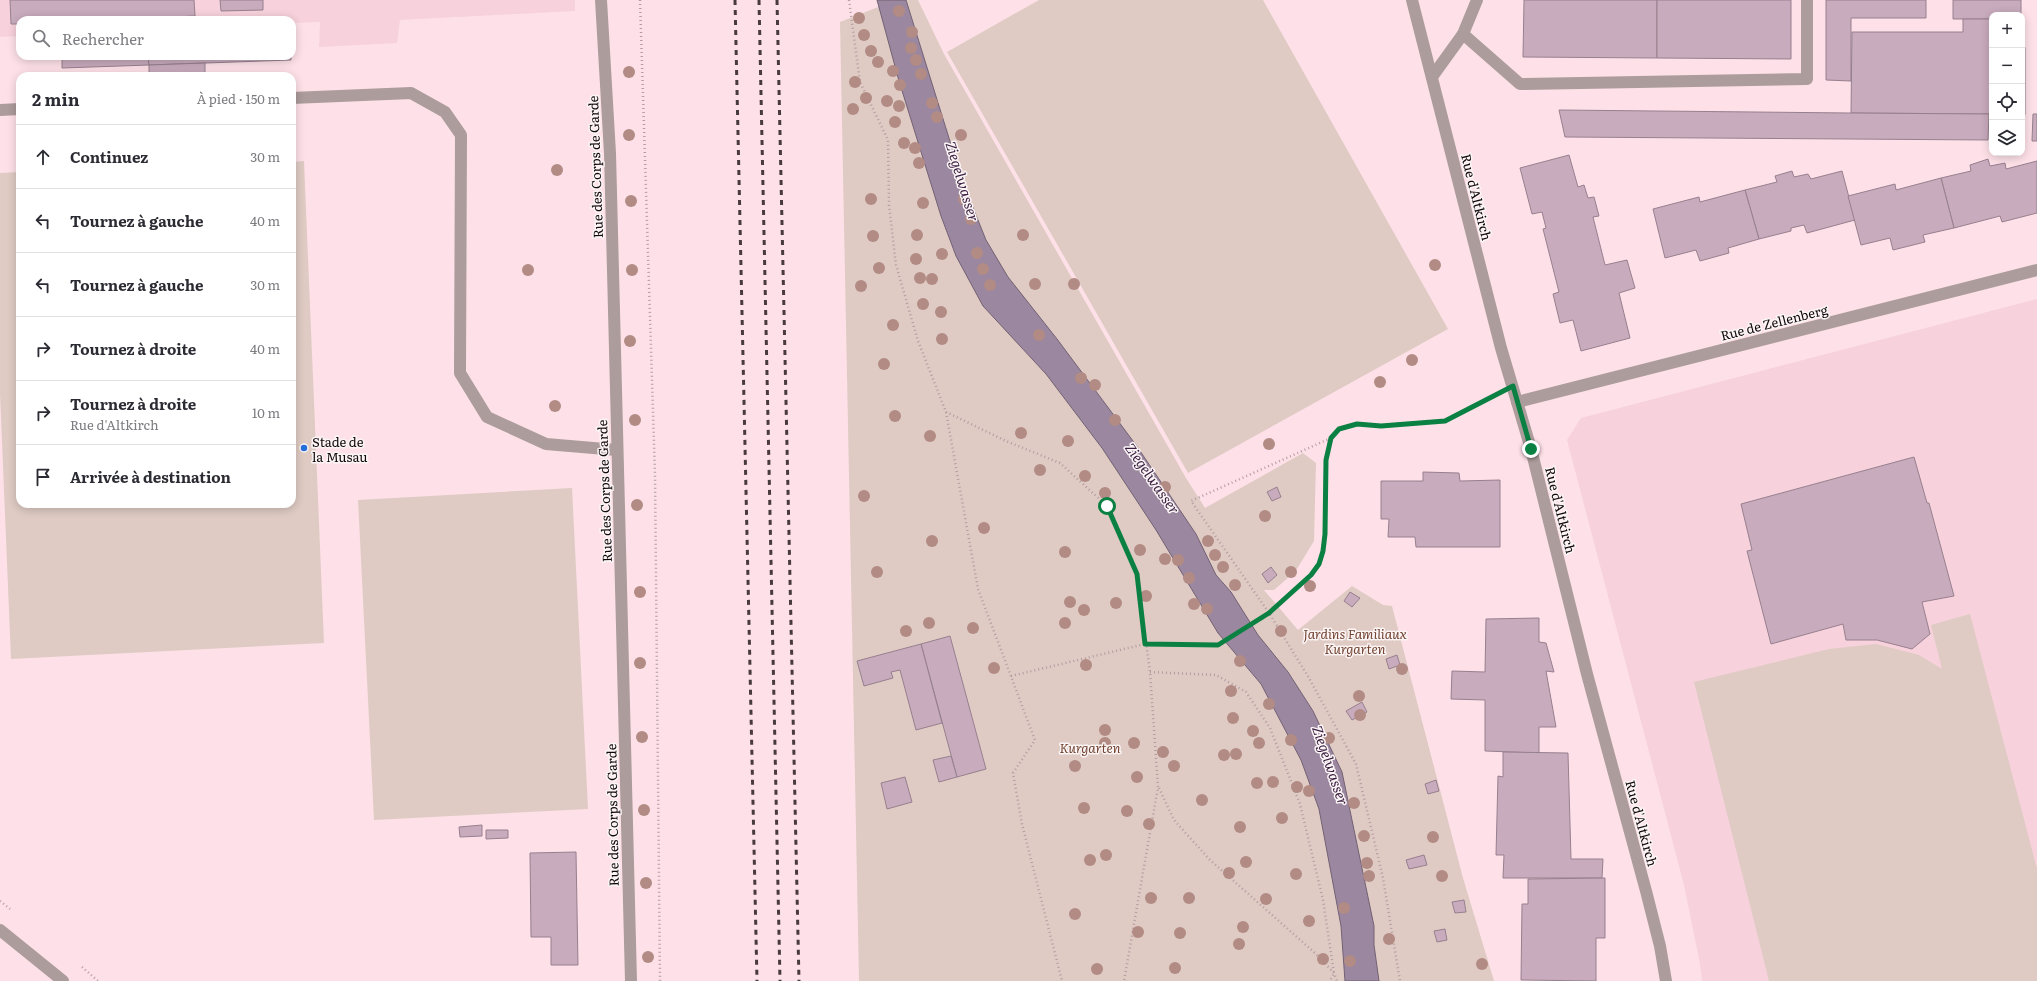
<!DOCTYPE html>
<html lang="fr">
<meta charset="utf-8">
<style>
body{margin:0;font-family:Literata,serif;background:#f2f2f3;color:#2b2b33}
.controls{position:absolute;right:12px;top:12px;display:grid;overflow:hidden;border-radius:8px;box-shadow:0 2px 10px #0003}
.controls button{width:36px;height:36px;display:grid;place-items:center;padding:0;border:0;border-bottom:1px solid #e1e1e2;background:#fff;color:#2b2b33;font:20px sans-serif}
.stop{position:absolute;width:12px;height:12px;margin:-9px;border:3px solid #0b8043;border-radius:50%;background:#fff}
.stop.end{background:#0b8043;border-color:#fff;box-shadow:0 1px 4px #0008}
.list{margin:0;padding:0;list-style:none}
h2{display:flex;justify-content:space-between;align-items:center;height:52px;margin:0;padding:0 16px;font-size:17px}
h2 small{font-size:13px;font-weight:400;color:#7c7c81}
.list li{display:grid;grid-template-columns:26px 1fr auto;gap:12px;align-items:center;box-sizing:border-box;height:64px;padding:0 16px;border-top:1px solid #e1e1e2}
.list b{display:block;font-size:15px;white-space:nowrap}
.list p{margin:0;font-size:13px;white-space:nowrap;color:#7c7c81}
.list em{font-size:13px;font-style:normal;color:#7c7c81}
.icon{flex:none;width:22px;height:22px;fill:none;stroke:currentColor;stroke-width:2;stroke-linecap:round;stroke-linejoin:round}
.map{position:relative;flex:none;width:2037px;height:981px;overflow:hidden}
.search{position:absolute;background:#fff;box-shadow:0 2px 10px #0003;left:16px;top:16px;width:280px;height:44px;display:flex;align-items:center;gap:10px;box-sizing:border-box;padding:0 14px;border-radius:12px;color:#7c7c81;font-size:15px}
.panel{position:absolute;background:#fff;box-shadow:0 2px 10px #0003;left:16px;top:72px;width:280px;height:436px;border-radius:12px}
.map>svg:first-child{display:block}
.built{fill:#f7d1db}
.green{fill:#dfcbc4}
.water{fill:#9b879f;stroke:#726173}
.building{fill:#c8abbd;stroke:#97808e}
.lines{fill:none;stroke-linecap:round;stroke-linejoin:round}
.path{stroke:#b39ca2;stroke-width:2.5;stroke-dasharray:1 3;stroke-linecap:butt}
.minor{stroke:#ac9c9b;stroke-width:12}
.rail{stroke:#483a3e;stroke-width:3;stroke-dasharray:5 5;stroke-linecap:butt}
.tree{fill:#b28b84}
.route{stroke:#0b8043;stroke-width:5}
.poi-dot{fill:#266fdb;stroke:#fbf5f6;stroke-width:1.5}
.labels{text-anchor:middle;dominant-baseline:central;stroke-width:3;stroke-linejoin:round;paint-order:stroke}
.street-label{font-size:13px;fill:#11080b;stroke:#fbf5f6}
.poi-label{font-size:13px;fill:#11080b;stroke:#fbf5f6;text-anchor:start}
.park-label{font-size:13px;font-style:italic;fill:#734432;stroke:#fbf5f6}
.water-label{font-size:14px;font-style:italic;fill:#391c3f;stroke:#fbf5f6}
</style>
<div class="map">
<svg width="2037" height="981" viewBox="0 0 2037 981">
<rect width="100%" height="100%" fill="#fee1e8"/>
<!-- built -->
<g class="built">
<polygon points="0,0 575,0 575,11 400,20 397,43 319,47 320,22 292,23 292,20 20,20 20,36 0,37"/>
<polygon points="2037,299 2037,981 1702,981 1700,964 1684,885 1567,440 1581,418"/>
</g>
<!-- green -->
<g class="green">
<polygon points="896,0 918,0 944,54 1186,478 1205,508 1303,453 1316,463 1314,541 1295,572 1274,590 1264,590 1298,630 1352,586 1383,605 1392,606 1463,878 1494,981 859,981 840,22"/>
<polygon points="1039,0 1263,0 1448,329 1188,473 947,52"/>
<polygon points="304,161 324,643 11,659 0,393 0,173 20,172 20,504 292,504 292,162"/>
<polygon points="572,488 588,809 374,820 358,500"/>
<polygon points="1970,614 2037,869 2037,981 1769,981 1694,682 1829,649 1876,644 1919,655 1942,669 1931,625"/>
</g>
<!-- water -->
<polygon class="water" points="877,0 906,0 963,183 986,240 1008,277 1057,339 1136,445 1196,534 1216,575 1231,592 1258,635 1288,672 1313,711 1342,772 1374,926 1374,945 1379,981 1345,981 1341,926 1319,809 1301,760 1261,684 1218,633 1156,530 1102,448 1046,374 983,306 956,256 941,216 899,81"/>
<!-- building -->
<g class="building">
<polygon points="10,0 194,0 195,16 108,20 20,20 20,24 11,24"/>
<polygon points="220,0 263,0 263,10 221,11"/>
<polygon points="1524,0 1657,0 1657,58 1523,57"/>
<polygon points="1657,0 1791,0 1791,59 1657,58"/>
<polygon points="1826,0 1926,0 1926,18 1851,18 1851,81 1826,80"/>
<polygon points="1953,0 2021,0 2021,15 1992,15 1992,19 1953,19"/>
<polygon points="1963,19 1992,19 1992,114 1851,113 1852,32 1963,32"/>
<rect x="2022" y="48" width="3" height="66"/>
<polygon points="62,56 148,56 149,65 62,68"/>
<polygon points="148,56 291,56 291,60 149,65"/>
<polygon points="205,63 205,76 149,76 149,65"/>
<polygon points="1559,110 1851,113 1989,114 1988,140 1565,137"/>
<polygon points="2033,114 2037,114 2037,141 2032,141"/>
<polygon points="1569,155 1578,187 1584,185 1588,198 1594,197 1599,216 1593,217 1605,265 1627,260 1635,288 1619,293 1630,338 1581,351 1573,320 1560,323 1553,294 1559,292 1543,229 1546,228 1542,212 1532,214 1520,168"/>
<polygon points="1988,159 1990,166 2005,163 2006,169 2037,161 2037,213 2002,222 2000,216 1954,228 1941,178 1971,171 1970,165"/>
<polygon points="1792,171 1794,177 1808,174 1811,179 1842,171 1855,220 1807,233 1804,225 1791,228 1791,231 1759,239 1745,190 1777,182 1775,176"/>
<polygon points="1941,178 1954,228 1923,235 1925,242 1893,250 1890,238 1861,245 1848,196 1895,184 1896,190"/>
<polygon points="1745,190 1759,239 1728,248 1729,253 1700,261 1696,250 1665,258 1653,209 1699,197 1700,202"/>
<polygon points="1914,457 1927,503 1929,503 1954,596 1922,602 1930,634 1912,649 1877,640 1846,640 1843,624 1771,644 1747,551 1752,550 1741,504"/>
<polygon points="1423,472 1459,473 1460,481 1500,480 1500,547 1416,547 1415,537 1388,537 1389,519 1381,519 1381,481 1423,481"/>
<polygon points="1277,487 1281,497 1272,501 1267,492"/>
<polygon points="1271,567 1277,575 1268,583 1262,574"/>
<polygon points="1350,592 1360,598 1352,607 1344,601"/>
<polygon points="1539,618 1539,642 1546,643 1554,672 1546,671 1556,727 1539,727 1539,753 1485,751 1485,700 1451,699 1452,671 1485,672 1486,619"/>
<polygon points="950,636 986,769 957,777 921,644"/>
<polygon points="921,644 942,723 916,730 900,670 891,672 893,678 864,686 857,661"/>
<polygon points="1397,655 1400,665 1389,669 1386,659"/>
<polygon points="1362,702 1367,712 1352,720 1346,711"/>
<polygon points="1503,752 1568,753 1571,859 1603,859 1602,878 1503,878 1504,855 1496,855 1498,776 1503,777"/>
<polygon points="951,756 957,777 939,782 933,760"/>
<polygon points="905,777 912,802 887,809 881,783"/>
<polygon points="1436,780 1439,791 1428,794 1425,784"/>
<polygon points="482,825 482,836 460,837 459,827"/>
<polygon points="486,830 508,830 508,838 486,839"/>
<polygon points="576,852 578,965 551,965 551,937 531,937 530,853"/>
<polygon points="1424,855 1427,865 1409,869 1406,860"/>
<polygon points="1605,878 1605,938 1596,938 1596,981 1521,980 1522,904 1528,904 1528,879"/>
<polygon points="1464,900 1466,912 1455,913 1452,902"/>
<polygon points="1445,929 1447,940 1437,942 1434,931"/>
</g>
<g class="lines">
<!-- path -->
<g class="path">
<polyline points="640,0 655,475 660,981"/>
<polyline points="849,0 860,82 888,140 889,205 896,265 918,341 946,412 1006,441 1060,463 1107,506 1137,574 1150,672 1158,787 1124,981"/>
<polyline points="946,412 978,589 1035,740 1013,773 1022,824 1062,981"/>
<polyline points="1331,438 1191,501 1269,613 1309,678 1356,764 1383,878 1400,981"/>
<polyline points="1150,672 1216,675 1246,692 1270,728 1300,804 1323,900 1334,973 1330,981"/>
<polyline points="1011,676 1145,644 1218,645 1269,613 1311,575 1319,564 1325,534 1326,460 1331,438 1339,429 1357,424 1381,425 1445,421 1492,396"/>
<polyline points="1159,788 1174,820 1210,860 1315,953 1334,973 1337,981"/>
<polyline points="0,901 10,909"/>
<polyline points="82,967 98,981"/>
</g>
<!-- minor -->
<g class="minor">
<polyline points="601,0 610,153 631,981"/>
<polyline points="1412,0 1501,348 1531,449 1587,674 1646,891 1660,946 1666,981"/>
<polyline points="1463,34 1520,84 1807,79 1807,0"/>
<polyline points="1432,77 1463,34 1477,0"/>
<polyline points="292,98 411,93 445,112 461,135 460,373 487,417 546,444 617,450"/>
<polyline points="0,110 20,109"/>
<polyline points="1517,402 2037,270"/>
<polyline points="0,930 63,981"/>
</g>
<!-- rail -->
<g class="rail">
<polyline points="735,0 757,981"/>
<polyline points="759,0 780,981"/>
<polyline points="777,0 799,981"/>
</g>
</g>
<!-- trees -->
<g class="tree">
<circle cx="899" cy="11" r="6"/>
<circle cx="859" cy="18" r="6"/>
<circle cx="912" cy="32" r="6"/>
<circle cx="864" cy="35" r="6"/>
<circle cx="911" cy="48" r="6"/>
<circle cx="871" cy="51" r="6"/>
<circle cx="916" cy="60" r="6"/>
<circle cx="878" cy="62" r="6"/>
<circle cx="893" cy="71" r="6"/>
<circle cx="629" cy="72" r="6"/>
<circle cx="921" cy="74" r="6"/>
<circle cx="855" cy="82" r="6"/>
<circle cx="900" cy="85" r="6"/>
<circle cx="866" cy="98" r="6"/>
<circle cx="887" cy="101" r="6"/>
<circle cx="932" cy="103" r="6"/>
<circle cx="899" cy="106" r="6"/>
<circle cx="853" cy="109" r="6"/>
<circle cx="937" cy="117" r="6"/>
<circle cx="895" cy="122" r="6"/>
<circle cx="629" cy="135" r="6"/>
<circle cx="961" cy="135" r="6"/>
<circle cx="904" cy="143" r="6"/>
<circle cx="915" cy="148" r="6"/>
<circle cx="919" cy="163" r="6"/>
<circle cx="557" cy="170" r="6"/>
<circle cx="871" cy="199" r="6"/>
<circle cx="964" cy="199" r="6"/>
<circle cx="631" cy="201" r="6"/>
<circle cx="923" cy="203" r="6"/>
<circle cx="971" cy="219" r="6"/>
<circle cx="917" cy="235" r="6"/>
<circle cx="1023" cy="235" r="6"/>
<circle cx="873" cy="236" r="6"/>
<circle cx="977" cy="253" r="6"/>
<circle cx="942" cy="254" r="6"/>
<circle cx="916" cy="259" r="6"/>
<circle cx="1435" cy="265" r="6"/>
<circle cx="879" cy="268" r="6"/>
<circle cx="983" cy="269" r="6"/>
<circle cx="528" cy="270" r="6"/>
<circle cx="632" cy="270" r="6"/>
<circle cx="920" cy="278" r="6"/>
<circle cx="932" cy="279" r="6"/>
<circle cx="1035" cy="284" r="6"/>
<circle cx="1074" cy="284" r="6"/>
<circle cx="990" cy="285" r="6"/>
<circle cx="861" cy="286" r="6"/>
<circle cx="923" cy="304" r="6"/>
<circle cx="941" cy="312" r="6"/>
<circle cx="893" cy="325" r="6"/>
<circle cx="1039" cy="335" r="6"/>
<circle cx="942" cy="339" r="6"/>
<circle cx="630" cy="341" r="6"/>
<circle cx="1412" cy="360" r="6"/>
<circle cx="884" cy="364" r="6"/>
<circle cx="1081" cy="378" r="6"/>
<circle cx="1380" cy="382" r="6"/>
<circle cx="1095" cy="385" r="6"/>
<circle cx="555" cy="406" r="6"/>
<circle cx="895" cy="416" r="6"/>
<circle cx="635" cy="420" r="6"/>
<circle cx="1115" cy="420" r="6"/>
<circle cx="1021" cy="433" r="6"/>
<circle cx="930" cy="436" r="6"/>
<circle cx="1068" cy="441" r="6"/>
<circle cx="1269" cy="444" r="6"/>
<circle cx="1040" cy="470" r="6"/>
<circle cx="1085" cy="476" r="6"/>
<circle cx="1165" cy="487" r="6"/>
<circle cx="1105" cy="493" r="6"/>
<circle cx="864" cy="496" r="6"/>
<circle cx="637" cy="505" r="6"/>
<circle cx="1265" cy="516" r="6"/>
<circle cx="984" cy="528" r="6"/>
<circle cx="932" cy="541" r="6"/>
<circle cx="1208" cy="541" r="6"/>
<circle cx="1140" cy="550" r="6"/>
<circle cx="1065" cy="552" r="6"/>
<circle cx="1215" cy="555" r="6"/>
<circle cx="1165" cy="559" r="6"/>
<circle cx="1178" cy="560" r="6"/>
<circle cx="1223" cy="567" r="6"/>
<circle cx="877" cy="572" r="6"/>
<circle cx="1291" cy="572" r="6"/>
<circle cx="1189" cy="578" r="6"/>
<circle cx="1235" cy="585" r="6"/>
<circle cx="1310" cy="586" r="6"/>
<circle cx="640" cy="592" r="6"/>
<circle cx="1146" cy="596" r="6"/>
<circle cx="1070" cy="602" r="6"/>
<circle cx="1116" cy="603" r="6"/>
<circle cx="1194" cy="604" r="6"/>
<circle cx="1207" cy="609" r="6"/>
<circle cx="1084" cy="610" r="6"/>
<circle cx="929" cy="623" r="6"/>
<circle cx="1065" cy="623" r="6"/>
<circle cx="973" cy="628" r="6"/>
<circle cx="906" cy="631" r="6"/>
<circle cx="1281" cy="631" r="6"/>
<circle cx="1240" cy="661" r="6"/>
<circle cx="640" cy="663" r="6"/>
<circle cx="1086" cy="665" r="6"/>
<circle cx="994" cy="668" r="6"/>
<circle cx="1402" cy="669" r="6"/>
<circle cx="1231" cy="691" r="6"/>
<circle cx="1359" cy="696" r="6"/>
<circle cx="1269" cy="704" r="6"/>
<circle cx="1360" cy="715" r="6"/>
<circle cx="1233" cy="718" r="6"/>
<circle cx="1105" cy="730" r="6"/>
<circle cx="1253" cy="731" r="6"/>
<circle cx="642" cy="737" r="6"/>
<circle cx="1329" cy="738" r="6"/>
<circle cx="1291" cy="740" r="6"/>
<circle cx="1105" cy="743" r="6"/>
<circle cx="1134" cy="743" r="6"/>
<circle cx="1259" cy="743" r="6"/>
<circle cx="1163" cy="752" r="6"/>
<circle cx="1236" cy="754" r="6"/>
<circle cx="1224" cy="755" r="6"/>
<circle cx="1075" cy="766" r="6"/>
<circle cx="1174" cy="766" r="6"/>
<circle cx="1137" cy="777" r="6"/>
<circle cx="1273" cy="782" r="6"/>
<circle cx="1257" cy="783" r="6"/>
<circle cx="1297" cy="787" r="6"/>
<circle cx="1309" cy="791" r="6"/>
<circle cx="1202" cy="800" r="6"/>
<circle cx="1354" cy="803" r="6"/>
<circle cx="1084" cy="808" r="6"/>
<circle cx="644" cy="810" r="6"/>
<circle cx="1127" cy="811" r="6"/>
<circle cx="1282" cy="818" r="6"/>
<circle cx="1149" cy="824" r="6"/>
<circle cx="1240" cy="827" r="6"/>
<circle cx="1364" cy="836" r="6"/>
<circle cx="1433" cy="837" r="6"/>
<circle cx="1106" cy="855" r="6"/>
<circle cx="1090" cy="860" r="6"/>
<circle cx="1246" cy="862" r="6"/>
<circle cx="1367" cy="863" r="6"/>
<circle cx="1229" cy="873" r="6"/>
<circle cx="1296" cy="874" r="6"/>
<circle cx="1369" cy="876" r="6"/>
<circle cx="1442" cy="876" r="6"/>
<circle cx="646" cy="883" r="6"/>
<circle cx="1151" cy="898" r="6"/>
<circle cx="1189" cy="898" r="6"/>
<circle cx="1266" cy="899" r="6"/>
<circle cx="1344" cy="908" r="6"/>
<circle cx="1075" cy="914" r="6"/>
<circle cx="1309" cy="921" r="6"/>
<circle cx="1243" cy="927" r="6"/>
<circle cx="1138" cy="932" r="6"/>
<circle cx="1180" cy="933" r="6"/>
<circle cx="1389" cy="939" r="6"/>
<circle cx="1239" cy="944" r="6"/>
<circle cx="648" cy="957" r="6"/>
<circle cx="1323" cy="959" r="6"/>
<circle cx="1350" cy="961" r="6"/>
<circle cx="1482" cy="964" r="6"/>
<circle cx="1175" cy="968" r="6"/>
<circle cx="1097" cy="969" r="6"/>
</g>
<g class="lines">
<!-- route -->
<polyline class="route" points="1107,506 1137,574 1145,644 1218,645 1269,613 1311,575 1319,564 1323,551 1325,534 1326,460 1331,438 1339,429 1357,424 1381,426 1445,421 1513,386 1531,449"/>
</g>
<!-- markers -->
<circle class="poi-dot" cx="304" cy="448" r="4"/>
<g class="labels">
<!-- street labels -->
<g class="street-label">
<text transform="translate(595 167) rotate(-92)">Rue des Corps de Garde</text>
<text transform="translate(1477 197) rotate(76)">Rue d'Altkirch</text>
<text transform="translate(1774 322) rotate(-14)">Rue de Zellenberg</text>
<text transform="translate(604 491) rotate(-92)">Rue des Corps de Garde</text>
<text transform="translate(1561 510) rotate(76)">Rue d'Altkirch</text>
<text transform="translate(612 815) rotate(-91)">Rue des Corps de Garde</text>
<text transform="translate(1642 823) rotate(75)">Rue d'Altkirch</text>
</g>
<!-- poi labels -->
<g class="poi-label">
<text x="312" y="441">Stade de<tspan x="312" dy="15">la Musau</tspan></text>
</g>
<!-- park labels -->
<g class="park-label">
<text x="1355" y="633">Jardins Familiaux<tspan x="1355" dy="15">Kurgarten</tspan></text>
<text x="1090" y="747">Kurgarten</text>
</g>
<!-- water labels -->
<g class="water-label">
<text transform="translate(963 181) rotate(73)">Ziegelwasser</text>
<text transform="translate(1153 478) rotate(55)">Ziegelwasser</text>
<text transform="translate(1331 765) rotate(71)">Ziegelwasser</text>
</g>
</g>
</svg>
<div class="controls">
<button>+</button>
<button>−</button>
<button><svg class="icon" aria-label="locate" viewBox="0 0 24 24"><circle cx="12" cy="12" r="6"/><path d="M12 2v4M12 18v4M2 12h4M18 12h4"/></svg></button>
<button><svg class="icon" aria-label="layers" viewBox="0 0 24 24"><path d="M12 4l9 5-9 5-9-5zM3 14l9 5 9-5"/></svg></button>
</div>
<div class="stop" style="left:1107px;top:506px"></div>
<div class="stop end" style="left:1531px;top:449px"></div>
<div class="search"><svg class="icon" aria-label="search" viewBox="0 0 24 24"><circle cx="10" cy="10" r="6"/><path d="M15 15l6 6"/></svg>Rechercher</div>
<section class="panel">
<h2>2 min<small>À pied · 150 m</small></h2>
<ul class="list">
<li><svg class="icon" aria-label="ahead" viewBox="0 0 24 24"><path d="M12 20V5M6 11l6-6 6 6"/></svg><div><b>Continuez</b></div><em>30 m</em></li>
<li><svg class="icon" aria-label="left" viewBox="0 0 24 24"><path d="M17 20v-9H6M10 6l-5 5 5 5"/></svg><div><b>Tournez à gauche</b></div><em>40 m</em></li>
<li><svg class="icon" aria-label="left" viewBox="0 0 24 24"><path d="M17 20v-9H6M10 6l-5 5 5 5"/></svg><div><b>Tournez à gauche</b></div><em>30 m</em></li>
<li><svg class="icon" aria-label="right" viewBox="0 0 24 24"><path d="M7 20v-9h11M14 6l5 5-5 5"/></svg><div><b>Tournez à droite</b></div><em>40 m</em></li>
<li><svg class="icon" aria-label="right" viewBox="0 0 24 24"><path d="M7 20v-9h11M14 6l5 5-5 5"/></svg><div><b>Tournez à droite</b><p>Rue d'Altkirch</p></div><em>10 m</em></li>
<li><svg class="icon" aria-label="arrive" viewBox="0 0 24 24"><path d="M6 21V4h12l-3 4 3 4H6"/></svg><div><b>Arrivée à destination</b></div></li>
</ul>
</section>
</div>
